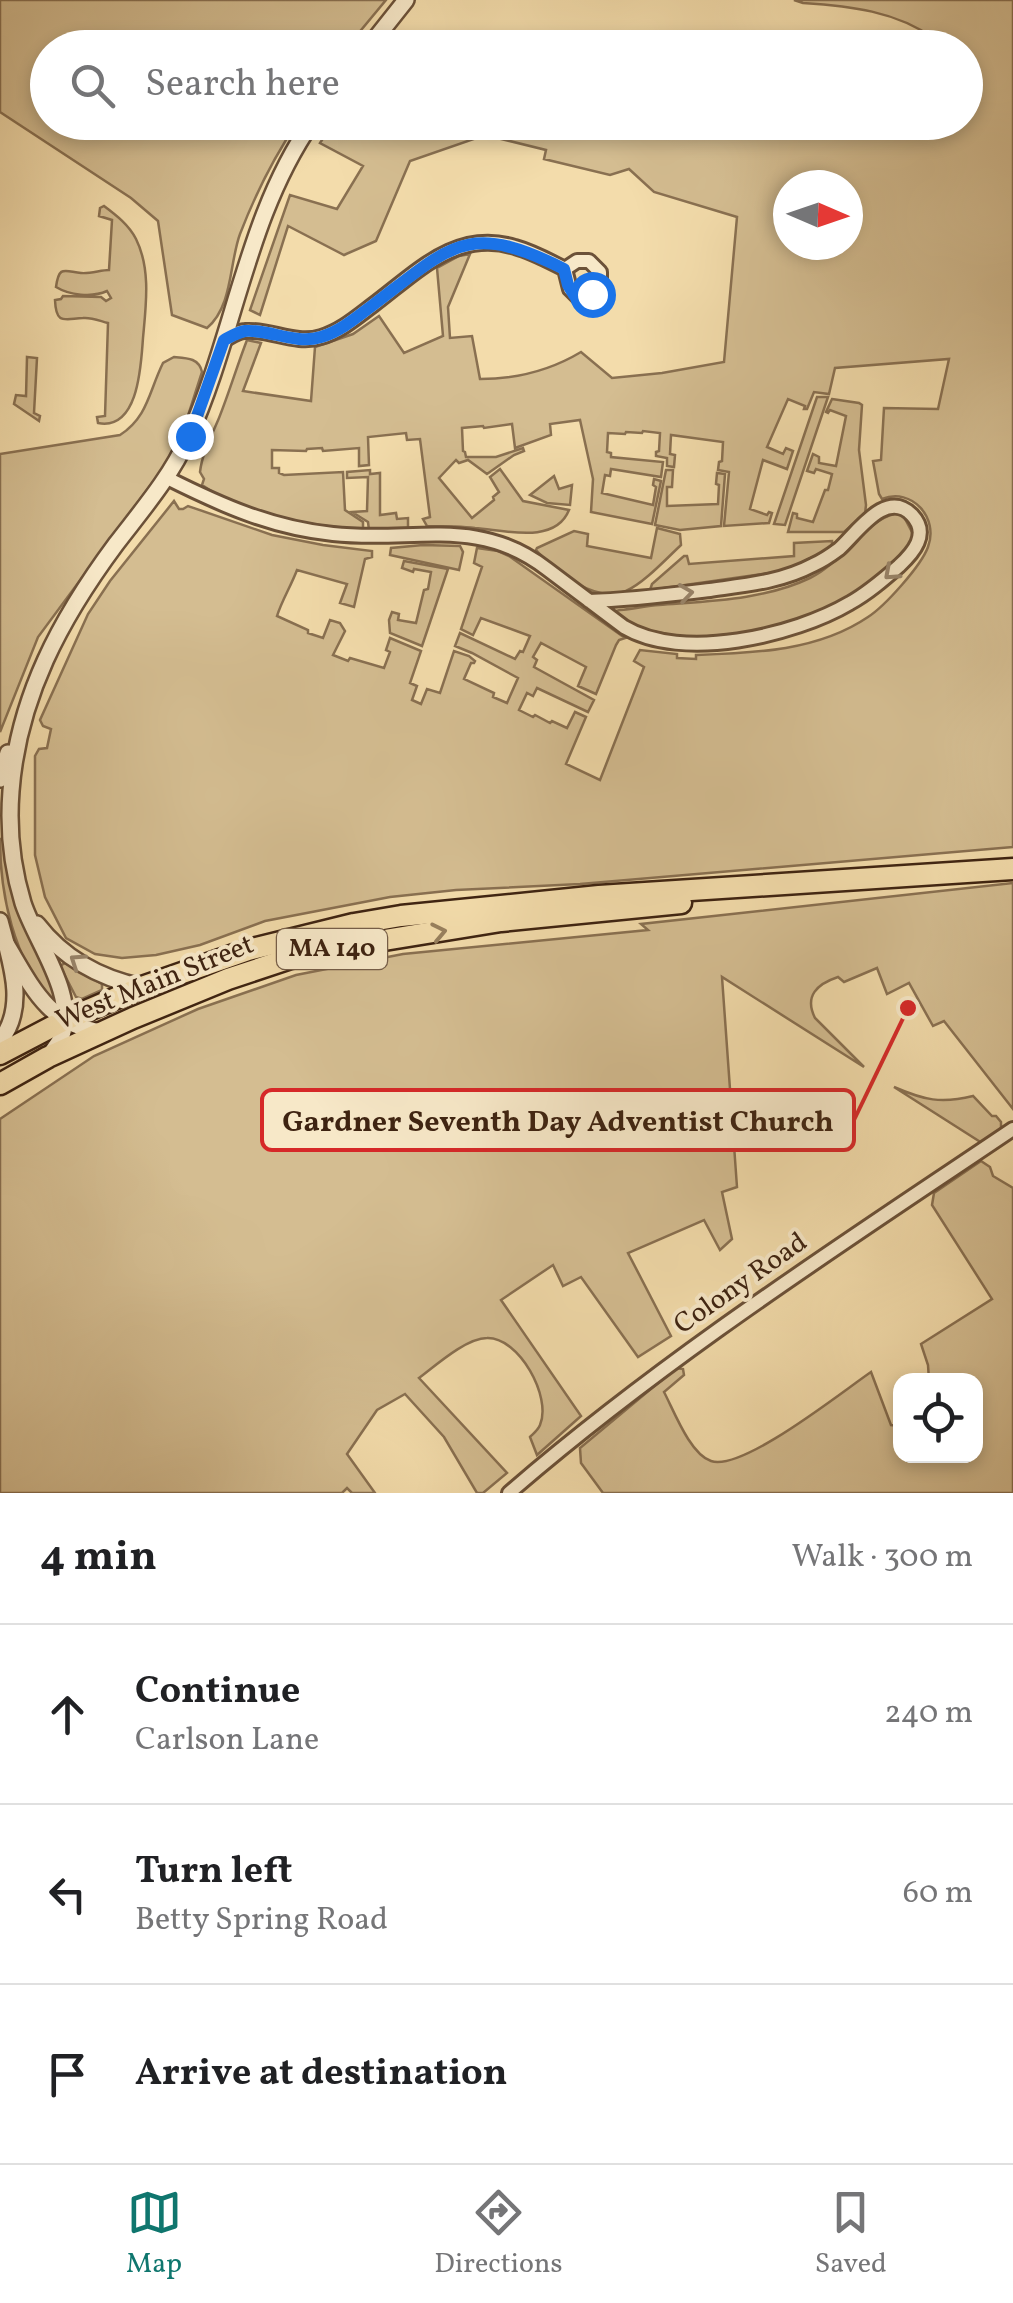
<!DOCTYPE html>
<meta charset="utf-8">
<style>
body{margin:0;font-family:Vollkorn,serif;background:#f2f2f2;color:#202124}
.controls{position:absolute;right:30px;bottom:30px;display:grid;overflow:hidden;border-radius:20px;box-shadow:0 5px 15px #0003}
.controls button{width:90px;height:90px;display:grid;place-items:center;padding:0;border:0;border-bottom:2px solid #e0e0e0;background:#fff;color:#202124;font:50px sans-serif}
.compass{position:absolute;left:773px;top:170px;width:90px;height:90px;border-radius:50%;background:#fff;box-shadow:0 5px 15px #0003;rotate:92deg}
.stop{position:absolute;width:30px;height:30px;margin:-22px;border:8px solid #1a73e8;border-radius:50%;background:#fff}
.stop.end{background:#1a73e8;border-color:#fff;box-shadow:0 2px 10px #0008}
.list{margin:0;padding:0;list-style:none}
h2{display:flex;justify-content:space-between;align-items:center;height:130px;margin:0;padding:0 40px;font-size:42px}
h2 small{font-size:32px;font-weight:400;color:#757577}
.list li{display:grid;grid-template-columns:65px 1fr auto;gap:30px;align-items:center;box-sizing:border-box;height:180px;padding:0 40px;border-top:2px solid #e0e0e0}
.list b{display:block;font-size:38px;white-space:nowrap}
.list p{margin:0;font-size:32px;white-space:nowrap;color:#757577}
.list em{font-size:32px;font-style:normal;color:#757577}
.icon{flex:none;width:55px;height:55px;fill:none;stroke:currentColor;stroke-width:2;stroke-linecap:round;stroke-linejoin:round}
.map{position:relative;flex:none;width:1013px;height:1493px;overflow:hidden}
.search{position:absolute;background:#fff;box-shadow:0 5px 15px #0003;left:30px;right:30px;top:30px;height:110px;display:flex;align-items:center;gap:25px;box-sizing:border-box;padding:0 35px;border-radius:55px;color:#757577;font-size:38px}
.sheet{height:670px;background:#fff}
nav{display:flex;justify-content:space-around;align-items:center;box-sizing:border-box;height:140px;border-top:2px solid #e0e0e0;background:#fff;font-size:28px;color:#757577}
nav a{display:grid;justify-items:center;gap:5px}
nav .on{color:#0f766e}
.map>svg:first-child{display:block}
.green{fill:#d4bd91;stroke:#897051;stroke-width:2.5;fill-rule:evenodd}
.lines{fill:none;stroke-linecap:round;stroke-linejoin:round}
.minor-casing{stroke:#6b5138;stroke-width:18}
.tertiary-casing{stroke:#6b5138;stroke-width:20}
.trunk-casing{stroke:#3e2311;stroke-width:25}
.minor{stroke:#f7e8c8;stroke-width:12}
.tertiary{stroke:#f7e8c8;stroke-width:15}
.trunk{stroke:#f3dcab;stroke-width:20}
.oneway{stroke:#9a866c}
.oneway2{stroke:#98805e}
.route{stroke:#1a73e8;stroke-width:12}
.labels{text-anchor:middle;dominant-baseline:central;stroke-width:8;stroke-linejoin:round;paint-order:stroke}
.shield{fill:#f7e8c8;stroke:#765e48;stroke-width:2.5}
.shield-label{font-size:25px;font-weight:bold;fill:#3e2311}
.street-label{font-size:28px;fill:#3e2311;stroke:#f7e8c8}
.leader{fill:none;stroke:#d62828;stroke-width:4}
.callout-dot{fill:#d62828;stroke:#f7e8c8;stroke-width:4}
.callout{fill:#f7e8c8;stroke:#d62828;stroke-width:4}
.callout-label{font-size:30px;text-anchor:middle;font-weight:bold;fill:#3e2311}
</style>
<div class="map">
<svg width="1013" height="1493" viewBox="0 0 1013 1493">
<rect width="100%" height="100%" fill="#f3dcab"/>
<filter id="stains"><feTurbulence type="fractalNoise" baseFrequency=".002" numOctaves="4"/><feColorMatrix values="0 0 0 0 .2 0 0 0 0 .09 0 0 0 0 .02 0 0 0 .5 -.17"/></filter>
<radialGradient id="worn" r=".72"><stop offset=".6" stop-color="#630" stop-opacity="0"/><stop offset="1" stop-color="#630" stop-opacity=".3"/></radialGradient>
<!-- green -->
<g class="green">
<path d="M0,0H386L347,47L48,48V122L297,123C274,157 255,195 240,234C229,264 233,306 207,328L172,315L158,221L131,198L0,112Z"/>
<path d="M794,0H1013V847L580,884L456,890L390,897L265,921L200,945L156,955L122,958L95,954L66,938L45,897L35,855V756L39,749L47,748L51,729L43,726L40,720L88,614L110,581L174,501L179,509H183L188,506L272,535L323,545L372,551V557L365,559L354,607L340,603L347,584L297,570C291,586 282,600 277,616L308,630V633L323,638L330,620L340,623L345,631L333,655L348,661L350,658L384,668L390,652L386,650L390,638L421,651L410,683L417,686L412,700L421,704L427,689L440,693L454,651L469,656L475,661L474,663H471L464,679L494,693L493,697L507,703L518,678L472,653L455,646L460,633L515,659L520,651L523,652L530,636L481,618L473,635L461,629L482,567L474,563L477,548L498,551L509,556L625,638L619,640L616,645L596,694L578,686L586,667L541,643L533,657L537,660L534,667L594,700L588,712L537,688L533,696L527,693L519,710L533,717L535,715L550,723L552,721L567,728L575,712L586,717L566,764L600,780L644,667L634,661L640,650L677,654V658L696,659V655C755,653 818,651 868,617C885,606 921,566 928,547C939,518 912,487 882,499L879,494L873,461L881,460L884,408L938,409L949,359L835,368L829,394L814,392L807,409H804L805,406L788,399L767,447L783,454L786,448L793,451L787,469L763,460L750,509L767,515L769,512L772,513L769,523L724,526L729,472L718,470L719,462L722,461L723,442L671,435L670,454L675,455L674,467L667,466V458L656,456V452L659,451L660,433L643,431L642,433L626,432L625,434L608,433L607,452L611,453V457L663,462L661,477L611,469L610,476L605,475L602,493L653,505L656,487L653,485L654,479L661,481L652,524L591,512L593,479L580,420L550,424L551,435L515,448L512,424L484,428L483,426L462,428L463,451L465,452L466,457H496L523,448L524,451L514,455L487,474L468,460L459,463L456,460L439,478L472,518L494,500L493,497L499,492L490,477L500,469L523,501L569,510C555,545 504,530 475,528C459,526 443,526 427,526L423,519L430,517L420,439L407,440L406,433L368,437L369,465L359,466V448L323,451L322,448L307,449L306,451L272,450V468H279V473L284,475L343,472L345,510L363,522V530C309,525 248,518 202,485L204,479L200,472C202,454 211,437 219,418C229,393 237,366 247,340L261,343L243,391L311,401L315,347L353,334L379,316L404,353L443,336L437,268L459,256L470,254L448,307L450,338L472,336L480,379C515,379 551,370 581,352L612,378L662,373L724,362L737,217L654,192L629,169L610,175L544,159L546,150L485,135L410,161L376,241L344,255L288,226L260,315L250,310L290,195L337,209L363,166L320,143L333,123L966,122V48L932,47L935,39C896,11 850,6 803,3ZM788,185H848V245H788Z"/>
<path d="M104,206C116,215 129,225 136,239C151,269 146,305 143,338C141,364 139,431 98,423L97,417L105,416L108,323C100,321 91,317 83,318C64,319 56,325 55,300L61,299L63,296L101,297L106,301L111,298L107,291C92,298 69,295 56,287C59,265 64,271 81,273C90,274 101,270 109,270L112,220L99,216L100,208Z"/>
<polygon points="27,357 37,358 34,413 40,416 39,421 14,404 16,395 26,396"/>
<path d="M174,357C187,358 199,358 202,372L186,422L167,463L38,637L0,732V454L120,435C148,417 149,391 163,363Z"/>
<polygon points="817,397 828,397 785,525 774,524"/>
<polygon points="832,399 859,403 862,405 859,450 866,505 865,514 844,532 788,532 793,513 797,514 797,518 813,522 825,490 828,490 832,474 816,469 814,473 807,471 813,454 819,457 819,463 836,466 846,416 830,410 828,413 826,412"/>
<polygon points="370,470 370,474 380,473 380,515 396,513 397,519 408,518 408,528 369,530 368,522 352,512 367,511 368,477 347,478 347,472"/>
<polygon points="666,470 673,470 672,487 667,487 667,506 718,504 719,485 716,484 717,473 725,474 721,526 680,530 655,525"/>
<polygon points="554,476 559,489 572,485 570,505 547,503 530,495"/>
<path d="M895,514L903,515L913,534L908,550L891,569L838,607L793,623L759,632L687,638L641,629L616,614V611L620,610C633,609 646,606 659,605C709,601 764,600 810,578C842,563 867,519 895,514Z"/>
<path d="M657,528L680,534L681,545C666,559 644,583 626,591C596,604 555,572 536,550L537,548L574,531L588,534L587,546L651,558Z"/>
<polygon points="832,541 832,548 784,571 650,590 652,584 684,556 687,556 689,564 794,556 794,543"/>
<polygon points="423,545 460,546 463,552 459,570 390,555 391,548"/>
<polygon points="404,561 448,569 422,646 390,633 389,620 392,612 399,614 398,620 416,623 424,590 428,589 431,572 414,569 413,572 402,568"/>
<path d="M0,839H6L57,998L51,1001C14,958 0,896 0,839Z"/>
<path d="M1013,883V1109L944,1021L933,1026L909,983L887,994L877,968L844,982L838,977C817,984 804,996 815,1018L864,1067L722,977L737,1187L722,1192L732,1239L720,1250L704,1220L628,1253L671,1336L638,1357L581,1277L563,1286L553,1265L501,1300L581,1416L537,1455L530,1437C534,1433 538,1430 540,1425C552,1397 519,1337 487,1338C466,1338 435,1366 419,1378L507,1473L483,1493H477L444,1437L405,1394L377,1410L347,1454L375,1493H352L347,1488L342,1493H0V1119L94,1056L198,1009L296,975L403,954L648,930L641,924Z"/>
<polygon points="65,963 102,984 102,990 82,999 76,997 60,966"/>
<path d="M894,1087C924,1100 941,1104 973,1096L992,1116H996L1001,1122V1130L982,1143Z"/>
<path d="M981,1161L990,1167L993,1176L1013,1188V1493H603L581,1463L580,1448L676,1368L683,1369L684,1375L664,1392C674,1411 690,1454 711,1461C742,1472 843,1391 871,1372L891,1425L900,1426V1456H976V1380H929L928,1365L921,1344L992,1299L932,1205L934,1193Z"/>
</g>
<g class="lines">
<defs>
<g id="minor">
<path d="M224,340C230,337 238,331 245,331C271,329 295,345 321,337C341,331 357,317 373,305C417,272 456,229 515,247C533,252 549,261 565,269L570,289L578,297L590,296L600,286V272L589,261H577L565,269"/>
<path d="M167,478C221,505 272,528 333,534C412,543 478,515 547,569L624,627C682,662 794,636 850,603C868,593 883,580 899,566C913,553 930,534 912,515C886,488 857,533 839,549C831,555 822,561 813,565C781,582 745,585 710,590C669,595 630,600 589,601"/>
<path d="M509,1493C666,1357 841,1245 1013,1129"/>
</g>
<g id="tertiary">
<polyline points="368,48 406,0"/>
<polyline points="0,779 8,753"/>
<path d="M0,921C10,960 28,1006 0,1041"/>
<path d="M37,924C64,959 99,978 142,987"/>
<path d="M5,942C31,985 47,1025 102,1032"/>
<path d="M49,1057C52,1051 58,1044 61,1038C78,995 36,943 23,903C12,867 8,829 11,791C18,697 61,618 116,544C142,510 170,478 188,438C235,335 246,217 312,122"/>
</g>
<g id="trunk">
<polyline points="0,1054 65,1020 142,987 248,950 354,924 401,916 599,896 1013,869"/>
<polyline points="0,1084 48,1057 133,1018 228,979 291,958 329,949 501,921 681,903"/>
</g>
</defs>
<!-- minor casing -->
<use href="#minor" class="minor-casing"/>
<!-- tertiary casing -->
<use href="#tertiary" class="tertiary-casing"/>
<!-- trunk casing -->
<use href="#trunk" class="trunk-casing"/>
<!-- minor -->
<use href="#minor" class="minor"/>
<!-- tertiary -->
<use href="#tertiary" class="tertiary"/>
<!-- trunk -->
<use href="#trunk" class="trunk"/>
</g>
<!-- one-way arrows -->
<defs><path id="oneway-chevron" d="M-2-3.5L2.5 0L-2 3.5" fill="none" stroke-width="1.6" stroke-linecap="round" stroke-linejoin="round" transform="scale(2.5)"/></defs>
<g class="oneway">
<use href="#oneway-chevron" transform="translate(891 573) rotate(138)"/>
<use href="#oneway-chevron" transform="translate(686 593) rotate(-8)"/>
<use href="#oneway-chevron" transform="translate(77 961) rotate(-146)"/>
</g>
<use class="oneway2" href="#oneway-chevron" transform="translate(439 932) rotate(-12)"/>
<g class="lines">
<!-- route -->
<path class="route" d="M190,436L224,340C230,337 238,332 245,331C270,329 295,345 321,337C341,331 357,317 373,305C451,246 467,220 564,269L568,285L574,295L582,298L592,294"/>
</g>
<g class="labels">
<!-- shield labels -->
<rect class="shield" x="277" y="929" width="110" height="40" rx="8"/>
<g class="shield-label">
<text x="332" y="949">MA 140</text>
</g>
<!-- street labels -->
<g class="street-label">
<text transform="translate(155 983) rotate(-22)">West Main Street</text>
<text transform="translate(741 1284) rotate(-35)">Colony Road</text>
</g>
</g>
<!-- callouts -->
<path class="leader" d="M908 1008L854 1120"/>
<circle class="callout-dot" cx="908" cy="1008" r="10"/>
<rect class="callout" x="262" y="1090" width="592" height="60" rx="10"/>
<g class="callout-label">
<text x="558" y="1131">Gardner Seventh Day Adventist Church</text>
</g>
<rect width="100%" height="100%" filter="url(#stains)"/>
<rect width="100%" height="100%" fill="url(#worn)"/>
</svg>
<div class="controls">
<button><svg class="icon" aria-label="locate" viewBox="0 0 24 24"><circle cx="12" cy="12" r="6"/><path d="M12 2v4M12 18v4M2 12h4M18 12h4"/></svg></button>
</div>
<svg class="compass" viewBox="-18 -18 36 36"><path d="M0-13l5 13h-10z" fill="#e53935"/><path d="M0 13l5-13h-10z" fill="#757577"/></svg>
<div class="stop" style="left:592px;top:294px"></div>
<div class="stop end" style="left:190px;top:436px"></div>
<div class="search"><svg class="icon" aria-label="search" viewBox="0 0 24 24"><circle cx="10" cy="10" r="6"/><path d="M15 15l6 6"/></svg>Search here</div>
</div>
<section class="sheet">
<h2>4 min<small>Walk · 300 m</small></h2>
<ul class="list">
<li><svg class="icon" aria-label="ahead" viewBox="0 0 24 24"><path d="M12 20V5M6 11l6-6 6 6"/></svg><div><b>Continue</b><p>Carlson Lane</p></div><em>240 m</em></li>
<li><svg class="icon" aria-label="left" viewBox="0 0 24 24"><path d="M17 20v-9H6M10 6l-5 5 5 5"/></svg><div><b>Turn left</b><p>Betty Spring Road</p></div><em>60 m</em></li>
<li><svg class="icon" aria-label="arrive" viewBox="0 0 24 24"><path d="M6 21V4h12l-3 4 3 4H6"/></svg><div><b>Arrive at destination</b></div></li>
</ul>
</section>
<nav>
<a class="on"><svg class="icon" aria-label="map" viewBox="0 0 24 24"><path d="M3 6l6-2 6 2 6-2v14l-6 2-6-2-6 2zM9 4v14M15 6v14"/></svg>Map</a>
<a><svg class="icon" aria-label="directions" viewBox="0 0 24 24"><path d="M12 3l9 9-9 9-9-9zM9 14v-3h6M13 9l2 2-2 2"/></svg>Directions</a>
<a><svg class="icon" aria-label="saved" viewBox="0 0 24 24"><path d="M7 4h10v16l-5-4-5 4z"/></svg>Saved</a>
</nav>
